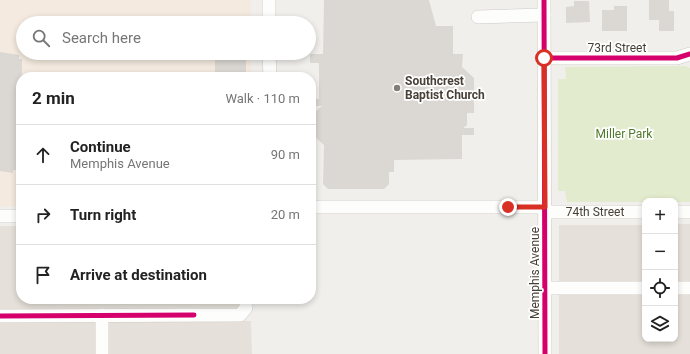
<!DOCTYPE html>
<meta charset="utf-8">
<style>
body{margin:0;font-family:Roboto,sans-serif;background:#f2f2f2;color:#222}
.controls{position:absolute;right:12px;bottom:12px;display:grid;overflow:hidden;border-radius:8px;box-shadow:0 2px 6px #0003}
.controls button{width:36px;height:36px;display:grid;place-items:center;padding:0;border:0;border-bottom:1px solid #e0e0e0;background:#fff;color:#222;font:20px sans-serif}
.stop{position:absolute;width:12px;height:12px;margin:-9px;border:3px solid #d93025;border-radius:50%;background:#fff}
.stop.end{background:#d93025;border-color:#fff;box-shadow:0 1px 4px #0008}
.list{margin:0;padding:0;list-style:none}
h2{display:flex;justify-content:space-between;align-items:center;height:52px;margin:0;padding:0 16px;font-size:17px}
h2 small{font-size:13px;font-weight:400;color:#767676}
.list li{display:grid;grid-template-columns:26px 1fr auto;gap:12px;align-items:center;box-sizing:border-box;height:60px;padding:0 16px;border-top:1px solid #e0e0e0}
.list b{display:block;font-size:15px;white-space:nowrap}
.list p{margin:0;font-size:13px;white-space:nowrap;color:#767676}
.list em{font-size:13px;font-style:normal;color:#767676}
.icon{flex:none;width:22px;height:22px;fill:none;stroke:currentColor;stroke-width:2;stroke-linecap:round;stroke-linejoin:round}
.map{position:relative;flex:none;width:690px;height:354px;overflow:hidden}
.search{position:absolute;background:#fff;box-shadow:0 2px 6px #0003;left:16px;top:16px;width:300px;height:44px;display:flex;align-items:center;gap:10px;box-sizing:border-box;padding:0 14px;border-radius:22px;color:#767676;font-size:15px}
.panel{position:absolute;background:#fff;box-shadow:0 2px 6px #0003;left:16px;top:72px;width:300px;height:232px;border-radius:16px}
.map>svg:first-child{display:block}
.residential{fill:#e5e0d9}
.commercial{fill:#f4eadf}
.green{fill:#e2ebcd}
.building{fill:#dbd8d4}
.lines{fill:none;stroke-linecap:round;stroke-linejoin:round}
.minor-casing{stroke:#cdcac7;stroke-width:14}
.minor{stroke:#fdfdfc;stroke-width:13}
.cycleway-casing{stroke:#fff;stroke-width:8}
.cycleway{stroke:#d6006c;stroke-width:5}
.route{stroke:#d93025;stroke-width:5}
.poi-dot{fill:#837d76;stroke:#fff;stroke-width:1.5}
.labels{text-anchor:middle;dominant-baseline:central;stroke-width:3.5;stroke-linejoin:round;paint-order:stroke}
.street-label{font-size:12px;fill:#484037;stroke:#fff}
.poi-label{font-size:12px;font-weight:bold;fill:#484037;stroke:#fff;text-anchor:start}
.park-label{font-size:12px;fill:#507a2b;stroke:#fff}
</style>
<div class="map">
<svg width="690" height="354" viewBox="0 0 690 354">
<rect width="100%" height="100%" fill="#f1efec"/>
<!-- residential -->
<g class="residential">
<polygon points="675,224 690,224 690,354 559,354 559,225 645,225 645,339 675,339"/>
<polygon points="0,226 21,226 21,299 241,299 239,321 251,321 252,354 0,354"/>
</g>
<!-- commercial -->
<polygon class="commercial" points="0,0 251,0 251,23 23,23 23,53 251,53 251,77 21,77 21,206 0,207"/>
<!-- green -->
<polygon class="green" points="685,66 690,68 690,202 567,202 565,191 558,191 558,79 566,79 565,67"/>
<!-- building -->
<g class="building">
<polygon points="324,0 429,0 436,26 453,26 453,54 463,54 462,67 474,78 474,113 467,113 467,125 463,128 474,128 474,135 462,135 462,159 394,160 394,172 389,172 389,184 384,189 328,189 323,184 324,145 315,137 315,112 322,106 311,106 311,99 319,99 319,63 310,63 310,54 323,54"/>
<polygon points="649,0 669,0 669,11 674,11 674,31 659,31 659,20 649,20"/>
<polygon points="574,1 589,1 590,22 566,23 566,7 574,6"/>
<polygon points="614,6 627,6 627,31 602,31 602,10 614,10"/>
<polygon points="0,52 19,55 19,59 22,59 21,166 18,166 18,170 13,170 13,173 0,171"/>
<polygon points="218,53 246,53 246,77 215,77 215,57 218,57"/>
<polygon points="101,73 127,74 127,77 101,77"/>
</g>
<g class="lines">
<defs>
<g id="minor">
<polyline points="269,0 269,23"/>
<polyline points="544,0 545,354"/>
<polyline points="478,17 544,15"/>
<polyline points="269,53 270,77"/>
<polyline points="544,58 677,58 690,54"/>
<polyline points="311,207 545,207"/>
<path id="s1" d="M545,212H645"/>
<polyline points="675,212 690,212"/>
<polyline points="0,216 21,216"/>
<polyline points="545,288 645,288"/>
<polyline points="675,288 690,288"/>
<polyline points="102,315 102,354"/>
<polyline points="0,316 240,315 246,308 246,299"/>
</g>
</defs>
<!-- minor casing -->
<use href="#minor" class="minor-casing"/>
<!-- minor -->
<use href="#minor" class="minor"/>
<defs>
<g id="cycleway">
<polyline points="544,0 545,354"/>
<polyline points="544,58 677,58 690,54"/>
<polyline points="0,316 194,315"/>
</g>
</defs>
<!-- cycleway casing -->
<use href="#cycleway" class="cycleway-casing"/>
<!-- cycleway -->
<use href="#cycleway" class="cycleway"/>
</g>
<g class="lines">
<!-- route -->
<polyline class="route" points="508,207 545,207 544,58"/>
</g>
<!-- markers -->
<circle class="poi-dot" cx="397" cy="88" r="4"/>
<g class="labels">
<!-- street labels -->
<g class="street-label">
<text x="617" y="48">73rd Street</text>
<text stroke="none"><textPath href="#s1" startOffset="50">74th Street</textPath></text>
<text transform="translate(535 273) rotate(-90)">Memphis Avenue</text>
</g>
<!-- poi labels -->
<g class="poi-label">
<text x="405" y="81">Southcrest<tspan x="405" dy="14">Baptist Church</tspan></text>
</g>
<!-- park labels -->
<g class="park-label">
<text x="624" y="134">Miller Park</text>
</g>
</g>
</svg>
<div class="controls">
<button>+</button>
<button>−</button>
<button><svg class="icon" aria-label="locate" viewBox="0 0 24 24"><circle cx="12" cy="12" r="6"/><path d="M12 2v4M12 18v4M2 12h4M18 12h4"/></svg></button>
<button><svg class="icon" aria-label="layers" viewBox="0 0 24 24"><path d="M12 4l9 5-9 5-9-5zM3 14l9 5 9-5"/></svg></button>
</div>
<div class="stop" style="left:544px;top:58px"></div>
<div class="stop end" style="left:508px;top:207px"></div>
<div class="search"><svg class="icon" aria-label="search" viewBox="0 0 24 24"><circle cx="10" cy="10" r="6"/><path d="M15 15l6 6"/></svg>Search here</div>
<section class="panel">
<h2>2 min<small>Walk · 110 m</small></h2>
<ul class="list">
<li><svg class="icon" aria-label="ahead" viewBox="0 0 24 24"><path d="M12 20V5M6 11l6-6 6 6"/></svg><div><b>Continue</b><p>Memphis Avenue</p></div><em>90 m</em></li>
<li><svg class="icon" aria-label="right" viewBox="0 0 24 24"><path d="M7 20v-9h11M14 6l5 5-5 5"/></svg><div><b>Turn right</b></div><em>20 m</em></li>
<li><svg class="icon" aria-label="arrive" viewBox="0 0 24 24"><path d="M6 21V4h12l-3 4 3 4H6"/></svg><div><b>Arrive at destination</b></div></li>
</ul>
</section>
</div>
